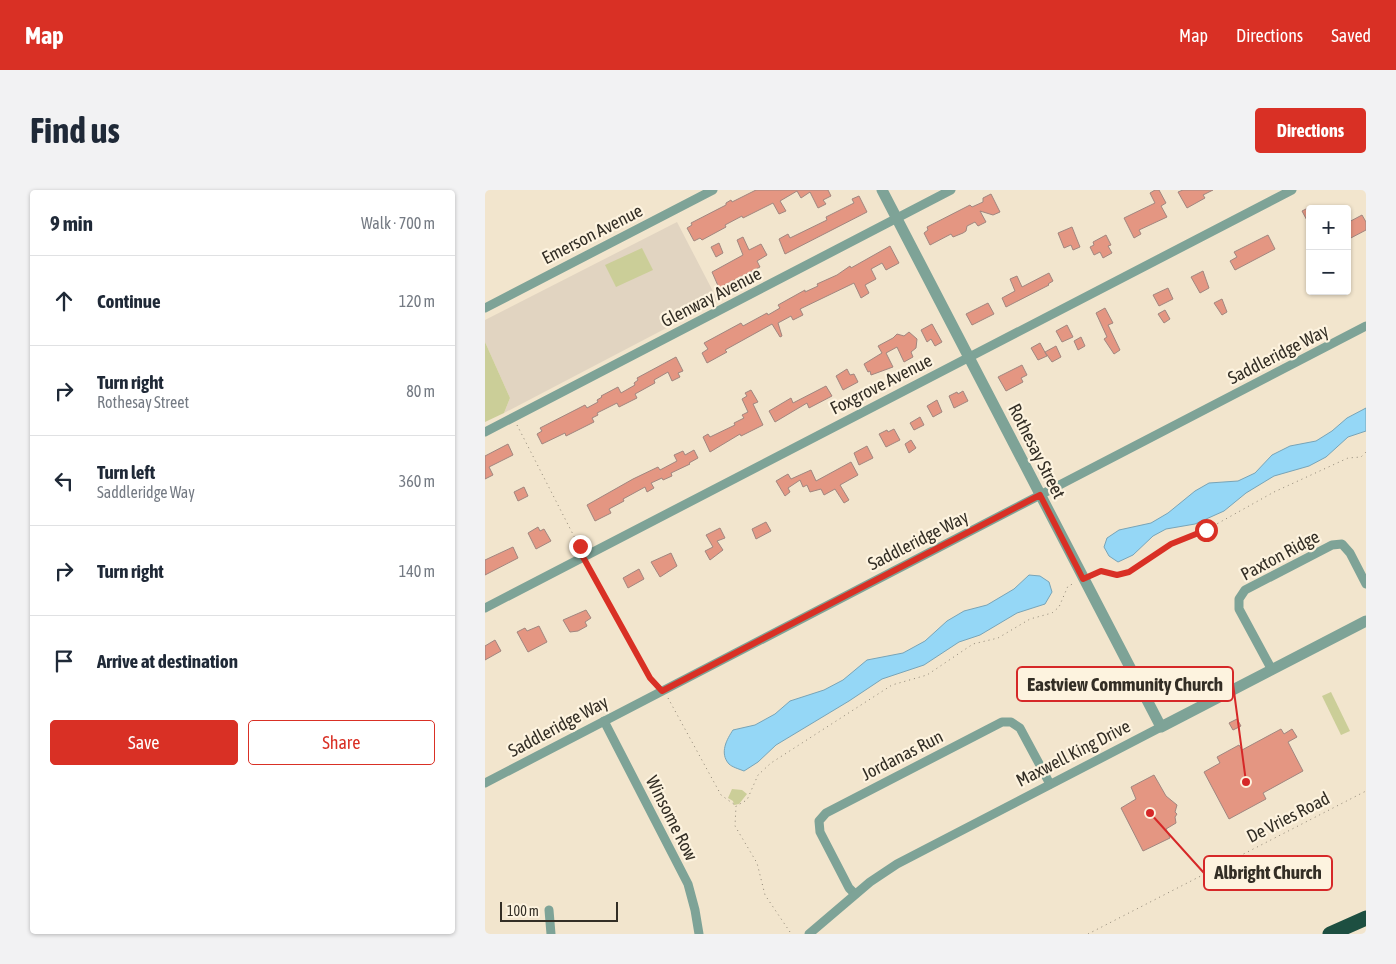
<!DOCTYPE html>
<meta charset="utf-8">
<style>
body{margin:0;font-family:"Asap Condensed",sans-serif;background:#f2f2f3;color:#1f2937}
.controls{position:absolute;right:15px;top:15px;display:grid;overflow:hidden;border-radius:5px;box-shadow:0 1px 4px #0004}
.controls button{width:45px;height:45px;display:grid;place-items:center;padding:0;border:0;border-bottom:1px solid #e0e1e3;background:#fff;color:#1f2937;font:25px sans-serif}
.scale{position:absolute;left:15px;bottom:12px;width:118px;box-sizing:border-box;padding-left:5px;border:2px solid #332e25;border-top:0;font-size:14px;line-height:18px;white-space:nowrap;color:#332e25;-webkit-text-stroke:4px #fdf3df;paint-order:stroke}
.stop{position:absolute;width:15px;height:15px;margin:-11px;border:4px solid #d93025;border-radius:50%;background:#fff}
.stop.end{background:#d93025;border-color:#fff;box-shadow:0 1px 5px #0008}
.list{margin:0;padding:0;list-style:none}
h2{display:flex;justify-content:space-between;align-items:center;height:65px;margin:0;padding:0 20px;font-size:21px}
h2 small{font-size:16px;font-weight:400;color:#747a83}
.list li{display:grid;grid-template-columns:32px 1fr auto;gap:15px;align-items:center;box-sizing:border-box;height:90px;padding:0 20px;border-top:1px solid #e0e1e3}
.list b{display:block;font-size:19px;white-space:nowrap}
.list p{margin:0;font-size:16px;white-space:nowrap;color:#747a83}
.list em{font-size:16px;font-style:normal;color:#747a83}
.actions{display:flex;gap:10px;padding:15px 20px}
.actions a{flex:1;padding:11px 0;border:1px solid #d93025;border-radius:5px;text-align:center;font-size:18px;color:#d93025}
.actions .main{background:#d93025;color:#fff}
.icon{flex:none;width:28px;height:28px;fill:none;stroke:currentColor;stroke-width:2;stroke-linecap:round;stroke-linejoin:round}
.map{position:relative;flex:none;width:881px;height:744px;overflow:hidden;border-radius:5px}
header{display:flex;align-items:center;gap:30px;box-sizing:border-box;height:70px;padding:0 25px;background:#d93025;color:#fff}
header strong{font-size:24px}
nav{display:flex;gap:28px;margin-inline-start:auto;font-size:18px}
.intro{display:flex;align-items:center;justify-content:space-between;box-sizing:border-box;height:120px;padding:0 30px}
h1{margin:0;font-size:35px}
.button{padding:12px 22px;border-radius:5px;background:#d93025;color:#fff;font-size:18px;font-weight:700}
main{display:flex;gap:30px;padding:0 30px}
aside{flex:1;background:#fff;border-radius:5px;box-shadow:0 1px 4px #0004}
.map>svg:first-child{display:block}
.education{fill:#e1d4c1}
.green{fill:#cbce98}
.water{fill:#95d7f6;stroke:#78a4b7}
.building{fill:#e49682;stroke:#a1867f}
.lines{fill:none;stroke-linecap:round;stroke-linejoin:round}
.path{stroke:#8d8474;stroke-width:1;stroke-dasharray:1 4;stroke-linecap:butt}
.minor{stroke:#7ea397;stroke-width:9}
.tertiary{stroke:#7ea397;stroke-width:11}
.motorway{stroke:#1d4f41;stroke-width:15}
.route{stroke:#d93025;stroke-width:6}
.labels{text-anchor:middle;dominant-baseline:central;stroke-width:4.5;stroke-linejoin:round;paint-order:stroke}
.street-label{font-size:18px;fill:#332e25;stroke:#fdf3df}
.leader{fill:none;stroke:#d62828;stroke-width:2}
.callout-dot{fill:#d62828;stroke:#fdf3df;stroke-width:2}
.callout{fill:#fdf3df;stroke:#d62828;stroke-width:2}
.callout-label{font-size:19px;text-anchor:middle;font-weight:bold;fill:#332e25}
</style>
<header>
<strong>Map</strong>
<nav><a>Map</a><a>Directions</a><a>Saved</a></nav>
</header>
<div class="intro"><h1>Find us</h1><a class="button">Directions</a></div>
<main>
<aside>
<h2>9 min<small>Walk · 700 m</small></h2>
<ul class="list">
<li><svg class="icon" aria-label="ahead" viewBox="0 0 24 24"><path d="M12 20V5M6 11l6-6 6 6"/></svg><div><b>Continue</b></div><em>120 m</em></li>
<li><svg class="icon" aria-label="right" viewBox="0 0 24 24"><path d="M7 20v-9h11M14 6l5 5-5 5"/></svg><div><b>Turn right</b><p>Rothesay Street</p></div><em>80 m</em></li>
<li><svg class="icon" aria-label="left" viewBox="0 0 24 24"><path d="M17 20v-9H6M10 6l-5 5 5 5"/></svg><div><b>Turn left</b><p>Saddleridge Way</p></div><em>360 m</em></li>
<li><svg class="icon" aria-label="right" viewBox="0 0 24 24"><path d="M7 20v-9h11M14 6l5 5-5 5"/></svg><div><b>Turn right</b></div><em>140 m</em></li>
<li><svg class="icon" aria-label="arrive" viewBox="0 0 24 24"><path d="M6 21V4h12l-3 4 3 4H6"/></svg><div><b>Arrive at destination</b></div></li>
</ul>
<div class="actions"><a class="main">Save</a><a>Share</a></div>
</aside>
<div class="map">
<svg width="881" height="744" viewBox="0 0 881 744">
<rect width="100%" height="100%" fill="#f2e5cd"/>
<!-- education -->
<polygon class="education" points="192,32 233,111 19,223 25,208 0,152 0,130"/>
<!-- green -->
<g class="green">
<polygon points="157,58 168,80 131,97 120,75"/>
<polygon points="0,152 25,208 19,223 0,232"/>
<polygon points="846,502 865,541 856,545 837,506"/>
<polygon points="247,599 257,600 262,604 254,614 249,615 248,611 243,608"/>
</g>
<!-- water -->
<g class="water">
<polygon points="881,218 881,241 863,247 841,267 824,276 789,286 761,303 739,321 710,334 681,339 668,346 648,365 633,372 624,366 619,357 622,348 634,340 666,333 683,323 710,301 724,293 753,291 770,283 787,265 805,256 831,251 847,241 862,228"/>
<path d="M544,385L555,386L564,392L567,402L560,414L532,423L495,445L474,452L439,475L397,489L364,511L291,555L273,572L259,581C254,579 247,577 244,574C234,563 242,549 248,540L270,535L290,524L305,511L339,500L358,490L382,470L418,463L440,451L462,431L479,421L502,415L529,399Z"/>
</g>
<!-- building -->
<g class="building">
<polygon points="271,0 343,0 346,6 338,10 341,14 333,18 325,2 316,8 312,1 295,11 301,21 294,24 288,13 258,28 257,26 240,35 241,37 217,50 215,48 209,51 202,38 207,35 206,33 241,15 241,13 246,10 247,12"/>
<polygon points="670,0 674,0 681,13 676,16 682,27 654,40 656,44 649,48 639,28 670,13 665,3"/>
<polygon points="698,0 728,0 718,5 720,8 702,18 693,2"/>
<polygon points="506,4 515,22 508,25 495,21 501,32 493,36 490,32 482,36 481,41 478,43 468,47 466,44 445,55 439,43 443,40 442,37 485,15 487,17 498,12 498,8"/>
<polygon points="374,6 382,22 300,64 294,49 303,44 305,48 342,30 341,27 369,13 367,9"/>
<polygon points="825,17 825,36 817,21"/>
<polygon points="877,25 881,32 881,40 862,50 862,33"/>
<polygon points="587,37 595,57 588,60 586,55 579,58 573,43"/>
<polygon points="621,45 626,55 623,56 627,63 618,68 615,62 609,65 605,57 609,55 608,52"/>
<polygon points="783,45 790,59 750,80 745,71 752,67 749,62"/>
<polygon points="258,47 264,60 276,54 282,65 272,71 275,77 234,98 227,82 258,65 252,50"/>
<polygon points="234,53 238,63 231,67 226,57"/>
<polygon points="405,56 414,73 401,80 397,73 386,79 391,89 380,95 384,103 376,108 369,93 315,119 318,125 308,130 306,126 293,133 297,146 295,147 287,134 240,160 242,162 222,173 217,163 223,159 219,153 256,133 258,136 282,123 283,125 295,118 293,115 320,100 320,102 333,96 332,94 352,85 365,76 366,78"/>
<polygon points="718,81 724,98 715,103 706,87"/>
<polygon points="564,83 568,91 563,94 564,95 521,117 517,108 530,101 525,89 532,86 537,97"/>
<polygon points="683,98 688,109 674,116 668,105"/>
<polygon points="737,109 742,122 737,125 729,113"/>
<polygon points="503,113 509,124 487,135 481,124"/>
<polygon points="620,118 628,133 623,135 635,160 629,164 619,149 622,147 611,123"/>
<polygon points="680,120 685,129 679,133 673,124"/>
<polygon points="447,134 457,152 450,156 446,149 442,152 436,140"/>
<polygon points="582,135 588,147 577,152 571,141"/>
<polygon points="424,142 432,149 431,158 426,162 428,167 419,172 412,157 401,163 408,177 386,185 385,181 383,182 379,174 397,163 393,156 408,148 412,144 419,146"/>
<polygon points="596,147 600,156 593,160 589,151"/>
<polygon points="555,153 562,166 553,170 546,158"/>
<polygon points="571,156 576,167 567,172 560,162"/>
<polygon points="191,167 198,181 193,183 195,187 187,191 183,182 169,190 170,193 150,204 152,208 134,217 132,213 112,223 113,225 107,228 109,232 81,246 80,243 57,254 52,244 57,241 55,238 100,215 102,218 113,212 112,210 117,207 116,206 133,197 136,203 150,195 149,193 153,190 152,188"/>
<polygon points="537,175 542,185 536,188 538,192 521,201 513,187"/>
<polygon points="362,179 365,185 369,184 373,192 358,200 351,186"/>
<polygon points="341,196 347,206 324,218 322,213 290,232 284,221 306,208 308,213"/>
<polygon points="266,200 273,212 268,214 278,235 256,246 255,244 225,262 218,247 223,244 225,247 250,235 249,233 259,228 257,225 263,222 257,209 262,206 260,203"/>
<polygon points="478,201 483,211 469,218 464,206 472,202 473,204"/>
<polygon points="452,210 457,222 448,227 442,216"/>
<polygon points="435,227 439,235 429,240 425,233"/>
<polygon points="409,239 415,250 401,257 394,244 402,240 403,242"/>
<polygon points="426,250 431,258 424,263 420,254"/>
<polygon points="23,254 28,265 4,277 8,285 0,289 0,266"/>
<polygon points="382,256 388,268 374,275 369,263"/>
<polygon points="209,260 213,268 204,273 205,274 186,283 187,286 178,290 177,288 166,293 169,298 162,302 160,297 138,309 139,311 124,319 126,323 110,331 102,315 148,289 173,277 175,280 192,271 189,265 198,261 200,265"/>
<polygon points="366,272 373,285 355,295 364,310 359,313 350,299 339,305 336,299 325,302 322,295 318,297 315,290 303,298 305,302 300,306 291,291 303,284 306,289 326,280 331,291"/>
<polygon points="39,297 43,306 33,311 29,302"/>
<polygon points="281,332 286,341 271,349 267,339"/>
<polygon points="53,337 55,341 59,339 66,351 51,359 43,343"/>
<polygon points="235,338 240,348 232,351 238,360 225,370 220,361 228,357 221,345"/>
<polygon points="28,357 33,368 0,385 0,370"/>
<polygon points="186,363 192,376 175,387 166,372"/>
<polygon points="154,379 159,389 143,398 138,388"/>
<polygon points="101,420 106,428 100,432 102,436 93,441 85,442 78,430"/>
<polygon points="54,436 62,452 43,462 32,442 40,438 42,441"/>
<polygon points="10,450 16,461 0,470 0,456"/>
<polygon points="752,529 756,536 748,540 744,533"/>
<polygon points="796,539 799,544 807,539 812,547 803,552 818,581 778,603 781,609 744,629 719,582 735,573 732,567 754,555 757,560"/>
<polygon points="669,585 681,606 692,615 690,622 692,624 690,627 691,633 681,639 685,648 658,661 636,618 651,609 646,597"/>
</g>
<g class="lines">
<!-- path -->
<g class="path">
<polyline points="32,235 95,358"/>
<polyline points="103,376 165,488 172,495"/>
<polyline points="607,385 616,381 632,385 645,382 687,354 721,340 789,302 863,268 876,267 881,262"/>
<polyline points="183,508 236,605 250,615"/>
<polyline points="305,742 280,705 272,673 250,636 251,616 262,610 273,585 286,573 407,495 442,485 488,454 513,448 545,429 567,423 574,417 583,396 590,393"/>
<polyline points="603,744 881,601"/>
</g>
<!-- minor -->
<g class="minor">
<polyline points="0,118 228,0"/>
<polyline points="0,242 466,0"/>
<polyline points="0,418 807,0"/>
<polyline points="787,480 754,419 754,409 760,400 847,355 857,354 865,363 881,394"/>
<polyline points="119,531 203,694 210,720 214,744"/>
<polyline points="0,593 881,136"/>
<polyline points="370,704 364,698 335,642 334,631 341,623 517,532 526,532 535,538 565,594"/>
<polyline points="64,720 66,744"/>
<polyline points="324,744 385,692 412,674 676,537"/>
</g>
<!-- tertiary -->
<polyline class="tertiary" points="397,0 676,537 881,431"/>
<!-- motorway -->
<polyline class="motorway" points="845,744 881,728"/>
</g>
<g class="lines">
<!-- route -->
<polyline class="route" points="95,356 98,367 165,488 177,501 555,305 598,389 616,381 632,385 644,382 686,354 721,340"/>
</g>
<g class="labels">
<!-- street labels -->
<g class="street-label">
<text transform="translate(107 44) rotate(-27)">Emerson Avenue</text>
<text transform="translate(226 107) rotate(-27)">Glenway Avenue</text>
<text transform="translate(793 164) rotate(-27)">Saddleridge Way</text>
<text transform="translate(396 194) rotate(-27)">Foxgrove Avenue</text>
<text transform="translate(552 261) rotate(63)">Rothesay Street</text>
<text transform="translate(433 350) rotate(-27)">Saddleridge Way</text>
<text transform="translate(795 365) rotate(-28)">Paxton Ridge</text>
<text transform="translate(73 536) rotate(-28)">Saddleridge Way</text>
<text transform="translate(588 563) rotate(-27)">Maxwell King Drive</text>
<text transform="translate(417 565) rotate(-27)">Jordanas Run</text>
<text transform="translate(803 627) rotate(-27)">De Vries Road</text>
<text transform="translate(187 628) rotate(63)">Winsome Row</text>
</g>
</g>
<!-- callouts -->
<path class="leader" d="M761 592L748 494M665 623L719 683"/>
<g class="callout-dot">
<circle cx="761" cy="592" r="5"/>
<circle cx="665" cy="623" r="5"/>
</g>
<g class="callout">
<rect x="532" y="477" width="216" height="34" rx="5"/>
<rect x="719" y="666" width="128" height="34" rx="5"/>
</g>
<g class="callout-label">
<text x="640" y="501">Eastview Community Church</text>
<text x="783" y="689">Albright Church</text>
</g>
</svg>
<div class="controls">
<button>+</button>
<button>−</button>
</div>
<div class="scale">100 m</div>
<div class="stop" style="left:721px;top:340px"></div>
<div class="stop end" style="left:95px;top:356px"></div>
</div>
</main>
